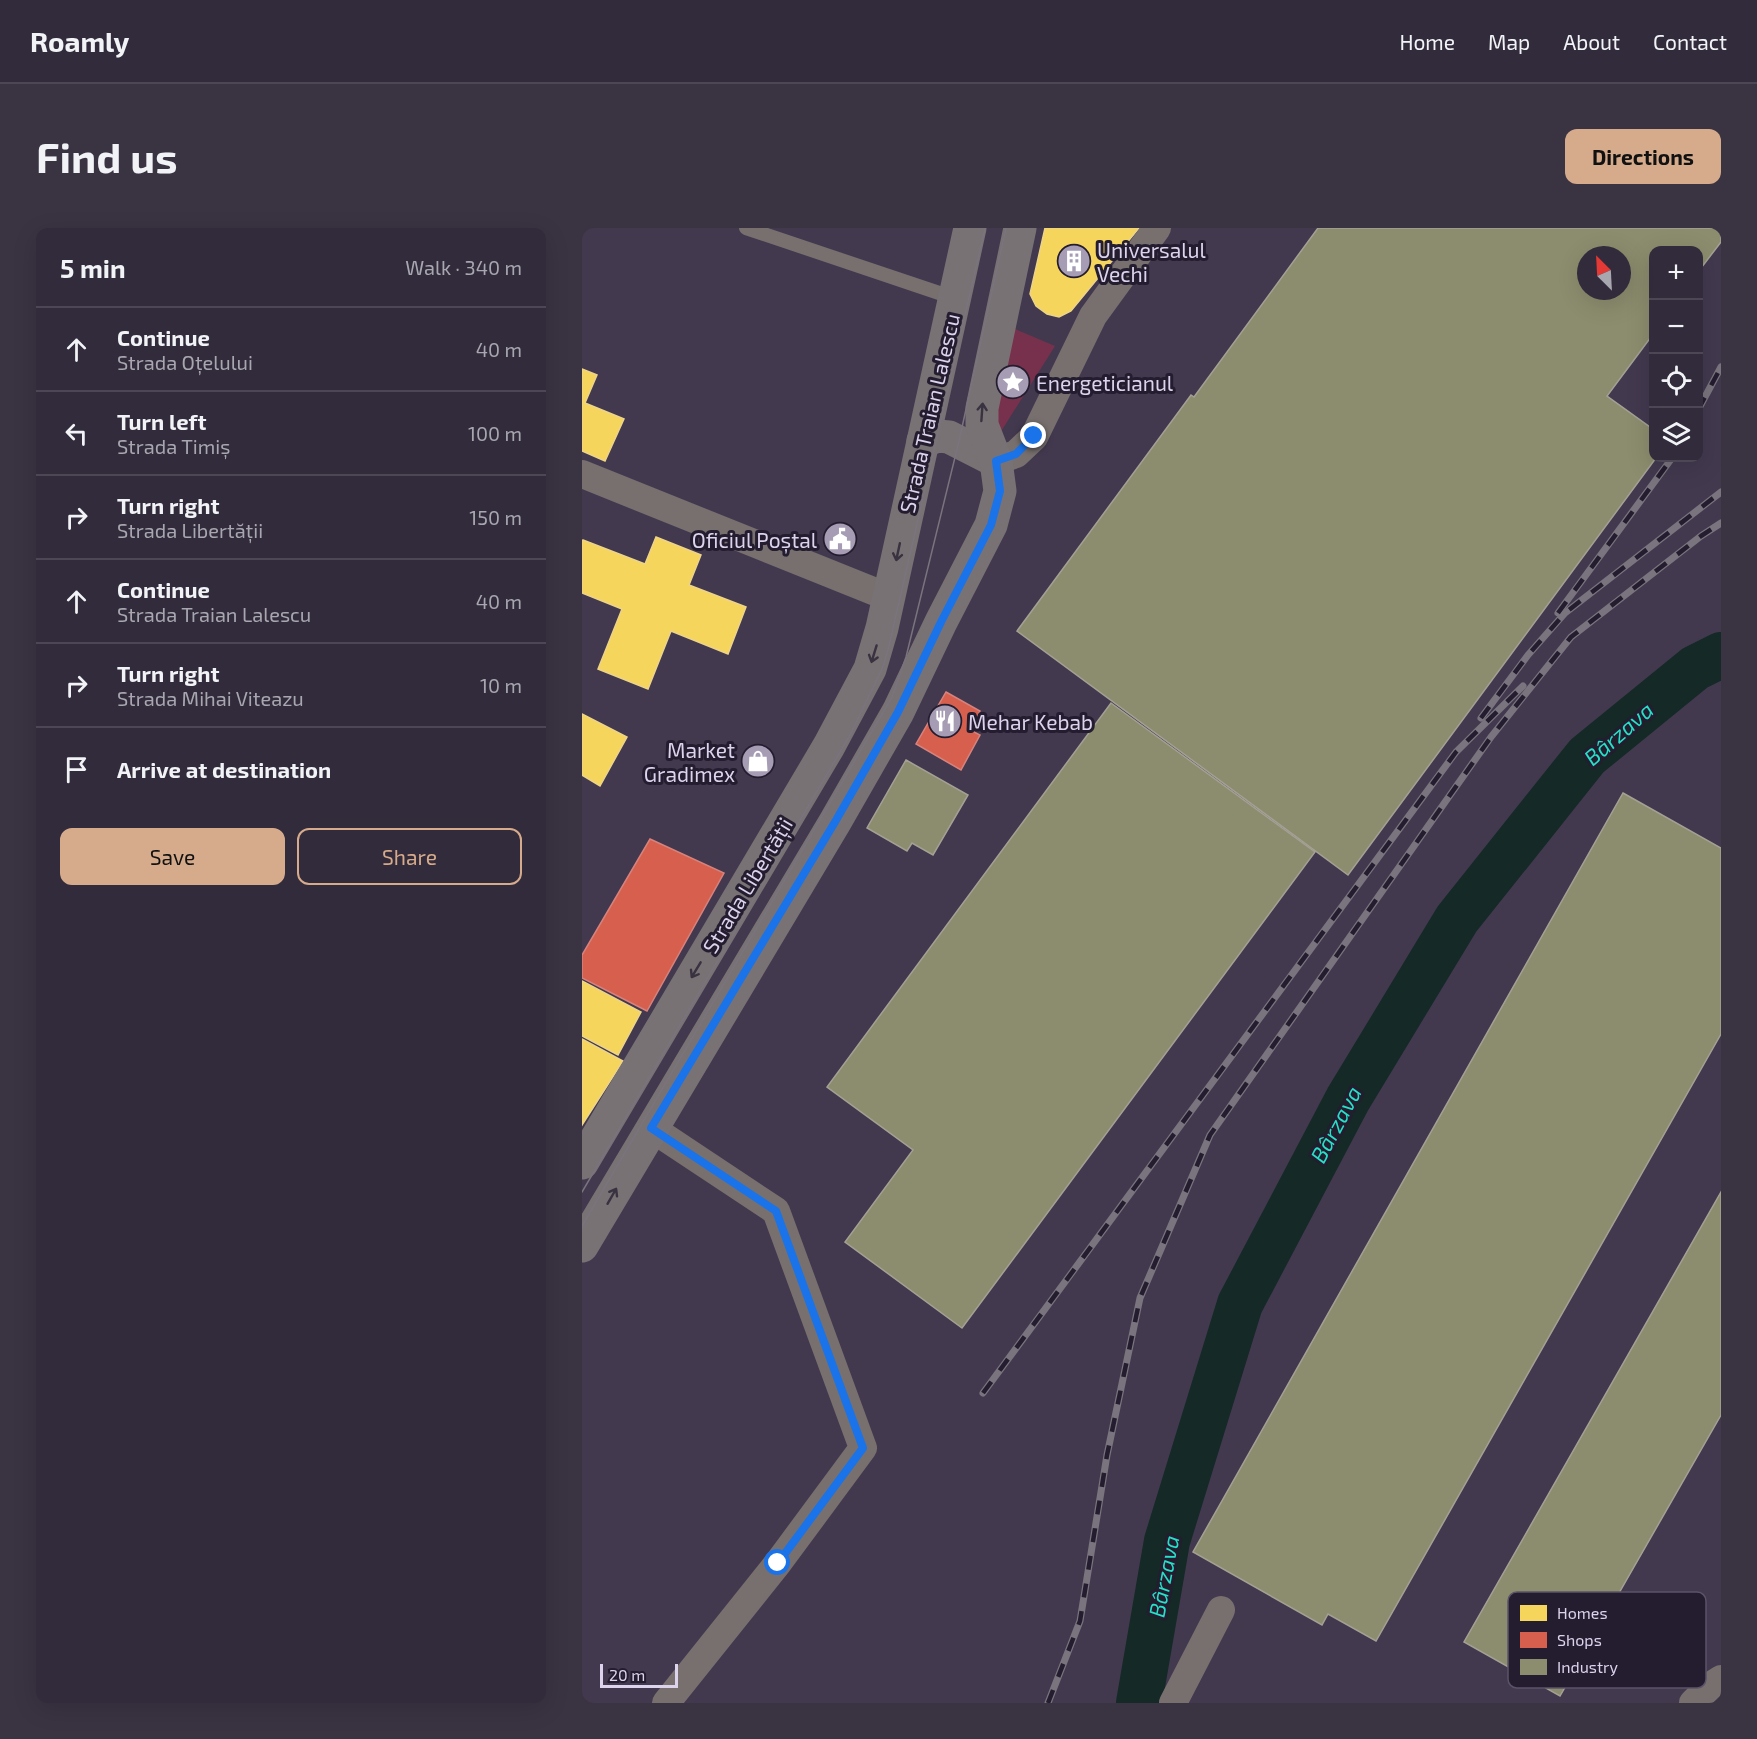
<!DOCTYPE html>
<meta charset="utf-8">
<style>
body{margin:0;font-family:"Exo 2",sans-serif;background:#3a3342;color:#f1f3f6}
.controls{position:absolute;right:18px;top:18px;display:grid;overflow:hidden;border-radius:12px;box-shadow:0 6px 24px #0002}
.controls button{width:54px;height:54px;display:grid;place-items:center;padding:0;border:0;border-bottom:2px solid #4d4755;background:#322b3b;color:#f1f3f6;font:30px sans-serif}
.compass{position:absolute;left:995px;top:18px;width:54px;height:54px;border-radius:50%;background:#322b3b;box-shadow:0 6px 24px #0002;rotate:336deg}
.scale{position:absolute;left:18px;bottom:15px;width:78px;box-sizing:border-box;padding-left:6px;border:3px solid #dcd3ec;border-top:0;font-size:16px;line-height:21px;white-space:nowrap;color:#dcd3ec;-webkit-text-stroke:4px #241c2f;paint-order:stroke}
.stop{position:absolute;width:18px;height:18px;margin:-14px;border:4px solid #1a73e8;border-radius:50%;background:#fff}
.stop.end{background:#1a73e8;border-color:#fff;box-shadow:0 2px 6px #0008}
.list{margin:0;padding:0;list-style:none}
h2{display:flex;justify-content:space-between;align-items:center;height:78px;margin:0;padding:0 24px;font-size:26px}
h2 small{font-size:20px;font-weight:400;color:#a8a7af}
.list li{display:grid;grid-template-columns:39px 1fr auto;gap:18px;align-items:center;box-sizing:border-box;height:84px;padding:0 24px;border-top:2px solid #4d4755}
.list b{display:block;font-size:22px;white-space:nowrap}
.list p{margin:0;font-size:20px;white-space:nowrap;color:#a8a7af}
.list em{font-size:20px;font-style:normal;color:#a8a7af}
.actions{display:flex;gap:12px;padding:18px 24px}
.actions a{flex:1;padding:14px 0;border:2px solid #d6ab8b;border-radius:12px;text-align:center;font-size:21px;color:#d6ab8b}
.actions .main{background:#d6ab8b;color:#111}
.icon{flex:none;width:33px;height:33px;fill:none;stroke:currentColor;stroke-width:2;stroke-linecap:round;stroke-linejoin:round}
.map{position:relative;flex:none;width:1139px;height:1475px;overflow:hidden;border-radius:12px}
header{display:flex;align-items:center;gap:36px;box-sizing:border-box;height:84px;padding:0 30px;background:#322b3b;border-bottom:2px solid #4d4755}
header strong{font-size:28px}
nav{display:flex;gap:33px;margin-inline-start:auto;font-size:21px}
.intro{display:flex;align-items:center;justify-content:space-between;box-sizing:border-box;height:144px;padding:0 36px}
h1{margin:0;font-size:42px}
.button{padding:15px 27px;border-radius:12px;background:#d6ab8b;color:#111;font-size:21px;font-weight:700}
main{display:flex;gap:36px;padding:0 36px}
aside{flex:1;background:#322b3b;border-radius:12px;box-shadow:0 6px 24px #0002}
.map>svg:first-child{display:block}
.green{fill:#78314c}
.homes{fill:#f6d55c;stroke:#eed487;stroke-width:1.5}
.shops{fill:#d6604d;stroke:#d8827d;stroke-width:1.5}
.industry{fill:#8c8c6e;stroke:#a4a194;stroke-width:1.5;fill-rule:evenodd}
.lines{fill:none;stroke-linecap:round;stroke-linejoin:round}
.river{stroke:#152927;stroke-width:46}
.service{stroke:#77706e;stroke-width:14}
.minor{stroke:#77706e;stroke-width:28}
.secondary{stroke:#797274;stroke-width:33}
.tram{stroke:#79747d;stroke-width:1.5}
.rail-casing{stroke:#79747d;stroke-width:7}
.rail{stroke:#241c2f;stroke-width:4.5;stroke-dasharray:14;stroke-linecap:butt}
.oneway{stroke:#393240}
.route{stroke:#1a73e8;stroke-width:8}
.labels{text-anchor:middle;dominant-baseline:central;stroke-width:6;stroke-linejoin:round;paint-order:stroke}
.poi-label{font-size:21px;fill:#dcd3ec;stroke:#241c2f;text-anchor:start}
.street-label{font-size:21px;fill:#dcd3ec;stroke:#241c2f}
.water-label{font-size:22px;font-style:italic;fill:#25e1c9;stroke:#241c2f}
.key{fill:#241c2f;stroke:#5b5368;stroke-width:1.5}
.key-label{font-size:16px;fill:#dcd3ec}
</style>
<header>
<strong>Roamly</strong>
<nav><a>Home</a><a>Map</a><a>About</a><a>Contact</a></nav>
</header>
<div class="intro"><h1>Find us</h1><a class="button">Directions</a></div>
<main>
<aside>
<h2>5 min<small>Walk · 340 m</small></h2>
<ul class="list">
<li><svg class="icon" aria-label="ahead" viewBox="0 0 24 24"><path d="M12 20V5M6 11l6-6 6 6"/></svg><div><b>Continue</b><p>Strada Oțelului</p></div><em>40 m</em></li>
<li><svg class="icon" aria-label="left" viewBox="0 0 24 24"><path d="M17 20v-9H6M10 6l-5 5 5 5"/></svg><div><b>Turn left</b><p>Strada Timiș</p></div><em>100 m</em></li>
<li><svg class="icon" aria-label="right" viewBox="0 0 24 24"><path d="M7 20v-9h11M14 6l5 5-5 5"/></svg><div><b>Turn right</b><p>Strada Libertății</p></div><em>150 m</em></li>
<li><svg class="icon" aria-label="ahead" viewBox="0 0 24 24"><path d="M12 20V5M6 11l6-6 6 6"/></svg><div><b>Continue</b><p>Strada Traian Lalescu</p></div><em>40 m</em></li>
<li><svg class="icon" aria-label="right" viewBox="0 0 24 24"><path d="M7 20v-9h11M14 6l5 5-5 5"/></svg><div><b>Turn right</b><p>Strada Mihai Viteazu</p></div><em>10 m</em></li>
<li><svg class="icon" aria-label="arrive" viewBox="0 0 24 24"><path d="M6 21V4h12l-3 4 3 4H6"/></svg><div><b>Arrive at destination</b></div></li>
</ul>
<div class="actions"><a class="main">Save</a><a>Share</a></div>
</aside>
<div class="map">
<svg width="1139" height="1475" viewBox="0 0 1139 1475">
<rect width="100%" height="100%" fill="#42394f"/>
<!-- green -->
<polygon class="green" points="426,98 473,118 418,205 403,198"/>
<!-- homes -->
<g class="homes">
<polygon points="463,0 557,0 489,83 477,89 465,86 454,78 448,66"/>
<polygon points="0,141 15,147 3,175 42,191 23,233 0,223"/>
<polygon points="74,309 119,327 107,357 164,379 146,426 89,403 66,461 16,441 40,381 0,365 0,314 1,312 63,336"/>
<polygon points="0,486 45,509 18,558 0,547"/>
<polygon points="0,753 59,784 36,827 0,808"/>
<polygon points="0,811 41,833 0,897"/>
</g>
<!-- shops -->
<g class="shops">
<polygon points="364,464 398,483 388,502 398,507 379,542 334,516"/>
<polygon points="68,611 142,645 65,783 0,750 0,727"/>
</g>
<!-- industry -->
<g class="industry">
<path d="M736,0H1139V14L1116,44V22H1072V105L1025,168L1072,202V230H1074L766,647L435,403L609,167L612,169ZM1004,27H1040V63H1004Z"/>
<polygon points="529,475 733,624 380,1100 263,1014 331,922 245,859"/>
<polygon points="324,532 386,567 351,627 330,615 325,623 285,600"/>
<polygon points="1041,565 1139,620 1139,806 794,1413 746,1386 740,1397 611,1324"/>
<polygon points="1139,964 1139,1187 978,1468 882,1414"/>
</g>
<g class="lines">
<!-- river -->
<polyline class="river" points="557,1475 585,1313 658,1076 766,871 875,691 1005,528 1113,440 1139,427"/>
<!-- service -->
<polyline class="service" points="164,0 372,70"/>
<!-- minor -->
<g class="minor">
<polyline points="414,233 434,226 452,209 511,88 575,0"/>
<polyline points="0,246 306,369"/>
<polyline points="69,900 194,983 281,1220 196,1335 84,1475"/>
<polyline points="591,1475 639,1382"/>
<polyline points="1111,1475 1128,1458 1139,1451"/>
</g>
<!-- secondary -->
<g class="secondary">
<polyline points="341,213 356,208 367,209 414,233"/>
<polyline points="0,935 247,518 288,441 300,400 388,0"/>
<polyline points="0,1018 253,594 316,484 359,394 409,297 418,263 414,233 400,197 400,180 438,0"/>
</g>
<!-- tram -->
<g class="tram">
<polyline points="0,964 268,507 300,441 306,422 403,0"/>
<polyline points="0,998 310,469 324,429 377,213 424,0"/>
</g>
<defs>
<g id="rail">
<polyline points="1116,182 1139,139"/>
<polyline points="976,385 1090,230"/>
<polyline points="899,490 946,427 983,385 1139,264"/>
<polyline points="401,1165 874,524 941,458"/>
<polyline points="466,1475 498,1393 525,1227 558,1070 628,907 909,509 989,409 1119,308 1139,295"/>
</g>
</defs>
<!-- rail casing -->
<use href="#rail" class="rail-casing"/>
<!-- rail -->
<use href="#rail" class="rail"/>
</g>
<!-- one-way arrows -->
<defs><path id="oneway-shaft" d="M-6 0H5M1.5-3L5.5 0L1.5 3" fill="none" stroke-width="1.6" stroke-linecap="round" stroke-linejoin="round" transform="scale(1.5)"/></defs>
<g class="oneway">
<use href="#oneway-shaft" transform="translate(400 184) rotate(-86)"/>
<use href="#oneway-shaft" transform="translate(316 324) rotate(102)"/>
<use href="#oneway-shaft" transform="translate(292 426) rotate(107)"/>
<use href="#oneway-shaft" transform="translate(114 742) rotate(121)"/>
<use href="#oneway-shaft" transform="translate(30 968) rotate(-60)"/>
</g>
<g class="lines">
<!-- route -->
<polyline class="route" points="196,1335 281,1220 194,983 69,900 253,594 316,484 359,394 409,297 418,263 414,233 434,226 452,208"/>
</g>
<!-- icons -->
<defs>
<symbol id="building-disc" viewBox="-11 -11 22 22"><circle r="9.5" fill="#a69db5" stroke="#241c2f"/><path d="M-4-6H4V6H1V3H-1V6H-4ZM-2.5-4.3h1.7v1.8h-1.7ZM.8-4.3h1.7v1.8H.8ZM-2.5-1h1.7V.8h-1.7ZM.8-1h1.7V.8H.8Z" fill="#fff"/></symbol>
<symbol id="sight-disc" viewBox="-11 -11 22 22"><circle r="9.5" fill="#a69db5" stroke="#241c2f"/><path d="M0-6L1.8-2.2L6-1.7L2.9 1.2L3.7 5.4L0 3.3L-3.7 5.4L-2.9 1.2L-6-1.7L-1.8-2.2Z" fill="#fff"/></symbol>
<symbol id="civic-disc" viewBox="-11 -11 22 22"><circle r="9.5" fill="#a69db5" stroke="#241c2f"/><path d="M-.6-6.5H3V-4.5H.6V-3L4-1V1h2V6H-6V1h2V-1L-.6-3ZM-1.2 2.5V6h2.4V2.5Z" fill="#fff"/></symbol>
<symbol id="restaurant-disc" viewBox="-11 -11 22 22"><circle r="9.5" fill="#a69db5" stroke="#241c2f"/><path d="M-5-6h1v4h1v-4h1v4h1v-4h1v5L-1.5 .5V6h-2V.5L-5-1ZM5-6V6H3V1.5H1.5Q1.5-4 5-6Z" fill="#fff"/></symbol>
<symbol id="shop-disc" viewBox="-11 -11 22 22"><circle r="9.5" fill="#a69db5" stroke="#241c2f"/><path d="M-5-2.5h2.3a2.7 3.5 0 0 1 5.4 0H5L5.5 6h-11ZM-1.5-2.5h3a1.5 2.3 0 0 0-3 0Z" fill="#fff"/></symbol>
</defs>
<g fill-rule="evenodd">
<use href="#building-disc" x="473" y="14" width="38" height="38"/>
<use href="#sight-disc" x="412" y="135" width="38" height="38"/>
<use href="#civic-disc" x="239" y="292" width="38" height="38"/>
<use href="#restaurant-disc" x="344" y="474" width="38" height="38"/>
<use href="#shop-disc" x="157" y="514" width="38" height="38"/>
</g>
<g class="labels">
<!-- poi labels -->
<g class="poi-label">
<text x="515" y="21">Universalul<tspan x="515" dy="24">Vechi</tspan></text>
<text x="454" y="154">Energeticianul</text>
<text x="235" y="311" text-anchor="end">Oficiul Poștal</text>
<text x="386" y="493">Mehar Kebab</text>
<text x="153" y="521" text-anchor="end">Market<tspan x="153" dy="24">Gradimex</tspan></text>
</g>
<!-- street labels -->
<g class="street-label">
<text transform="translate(347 185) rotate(-77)">Strada Traian Lalescu</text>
<text transform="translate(165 657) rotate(-59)">Strada Libertății</text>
</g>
<!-- water labels -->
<g class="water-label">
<text transform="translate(1036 505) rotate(-41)">Bârzava</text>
<text transform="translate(753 896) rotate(-62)">Bârzava</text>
<text transform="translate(581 1348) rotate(-79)">Bârzava</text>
</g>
</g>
<!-- legend -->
<rect x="926" y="1364" width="198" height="96" rx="9" class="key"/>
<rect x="938" y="1377" width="27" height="16" fill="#f6d55c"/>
<rect x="938" y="1404" width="27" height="16" fill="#d6604d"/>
<rect x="938" y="1431" width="27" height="16" fill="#8c8c6e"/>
<g class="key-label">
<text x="975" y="1391">Homes</text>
<text x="975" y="1418">Shops</text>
<text x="975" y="1445">Industry</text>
</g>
</svg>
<div class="controls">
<button>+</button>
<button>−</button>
<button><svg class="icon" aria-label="locate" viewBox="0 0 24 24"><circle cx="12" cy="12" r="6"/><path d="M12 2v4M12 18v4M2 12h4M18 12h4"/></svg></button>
<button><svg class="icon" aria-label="layers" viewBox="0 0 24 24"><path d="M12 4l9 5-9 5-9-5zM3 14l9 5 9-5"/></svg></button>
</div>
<svg class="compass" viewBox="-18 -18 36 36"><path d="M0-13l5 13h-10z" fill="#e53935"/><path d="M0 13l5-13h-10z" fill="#a8a7af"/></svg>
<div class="scale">20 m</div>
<div class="stop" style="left:196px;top:1335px"></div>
<div class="stop end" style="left:452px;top:208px"></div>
</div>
</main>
